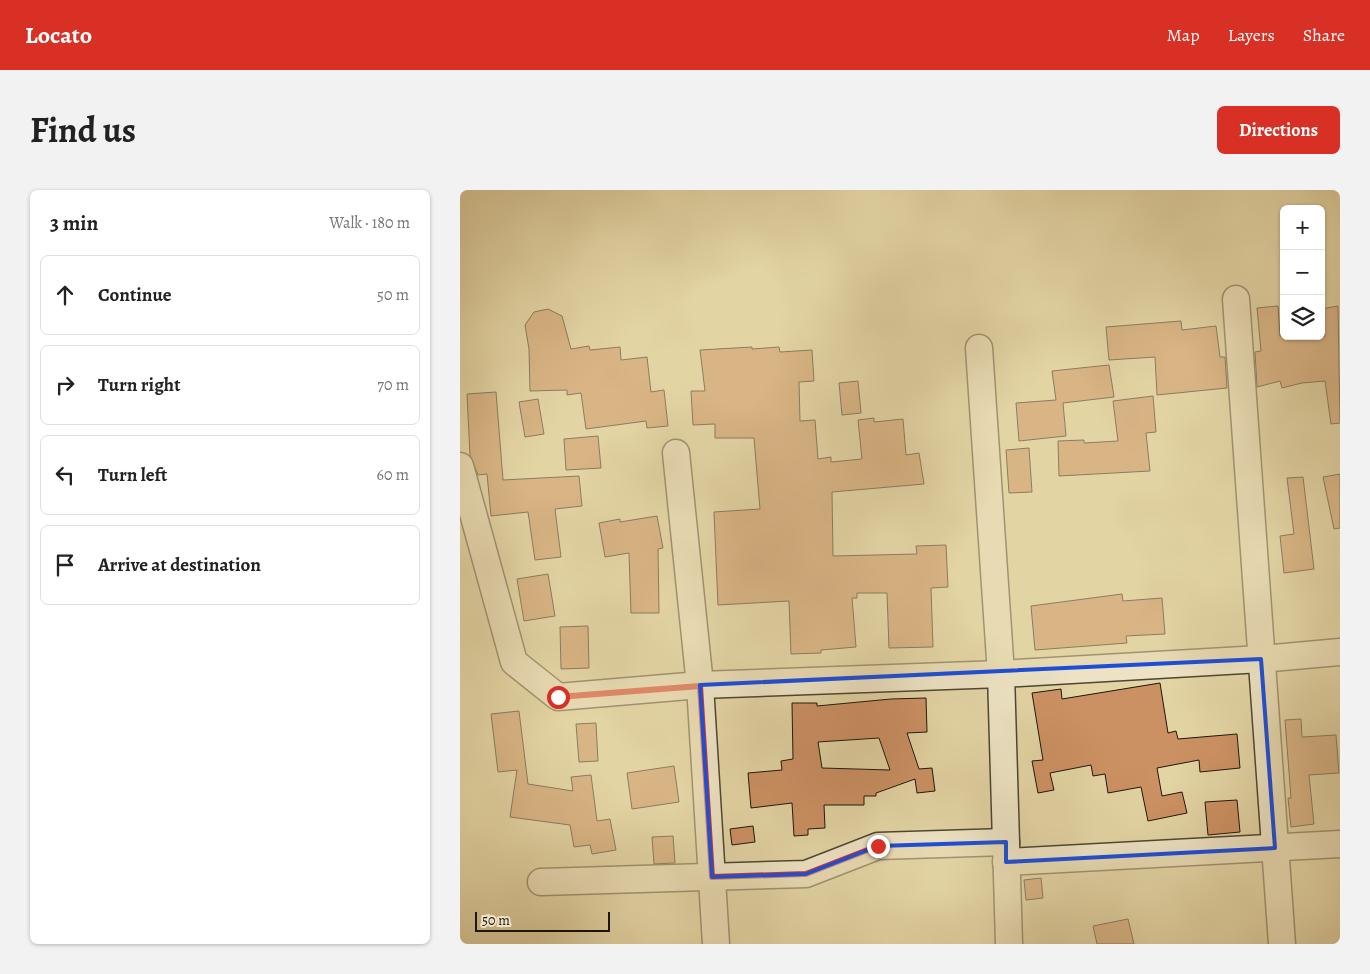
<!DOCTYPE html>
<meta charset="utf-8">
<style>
body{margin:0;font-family:Alegreya,serif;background:#f2f2f2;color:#222}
.controls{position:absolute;right:15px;top:15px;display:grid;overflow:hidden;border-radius:8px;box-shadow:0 1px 4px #0004}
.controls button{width:45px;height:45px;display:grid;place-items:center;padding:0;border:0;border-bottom:1px solid #e0e0e0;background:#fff;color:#222;font:25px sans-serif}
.scale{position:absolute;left:15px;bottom:12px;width:135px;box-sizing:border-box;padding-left:5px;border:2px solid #1c160c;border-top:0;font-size:14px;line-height:18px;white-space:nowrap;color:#1c160c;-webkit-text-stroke:4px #ede3c4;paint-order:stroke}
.stop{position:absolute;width:15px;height:15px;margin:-11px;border:4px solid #d93025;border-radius:50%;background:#fff}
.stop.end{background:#d93025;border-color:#fff;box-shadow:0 1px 5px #0008}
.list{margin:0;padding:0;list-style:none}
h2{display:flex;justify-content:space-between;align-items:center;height:65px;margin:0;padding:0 20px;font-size:21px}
h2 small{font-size:16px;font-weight:400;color:#767676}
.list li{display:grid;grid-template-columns:32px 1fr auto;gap:15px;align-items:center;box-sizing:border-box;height:80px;margin:0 10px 10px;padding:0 10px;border:1px solid #e0e0e0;border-radius:8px}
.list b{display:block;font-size:19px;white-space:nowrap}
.list em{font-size:16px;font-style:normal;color:#767676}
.icon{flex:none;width:28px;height:28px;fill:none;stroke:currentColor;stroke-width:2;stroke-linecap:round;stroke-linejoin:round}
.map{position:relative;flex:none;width:880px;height:754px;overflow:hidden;border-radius:8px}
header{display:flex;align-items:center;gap:30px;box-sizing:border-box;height:70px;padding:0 25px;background:#d93025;color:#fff}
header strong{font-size:24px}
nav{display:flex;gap:28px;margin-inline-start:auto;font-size:18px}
.intro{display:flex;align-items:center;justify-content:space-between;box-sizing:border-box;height:120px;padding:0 30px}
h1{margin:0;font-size:35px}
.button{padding:12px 22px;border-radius:8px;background:#d93025;color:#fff;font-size:18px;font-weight:700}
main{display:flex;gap:30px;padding:0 30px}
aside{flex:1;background:#fff;border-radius:8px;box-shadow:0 1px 4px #0004}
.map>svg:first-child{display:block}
.building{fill:#cc9163;stroke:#1c160c;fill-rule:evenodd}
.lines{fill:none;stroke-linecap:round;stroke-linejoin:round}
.minor-casing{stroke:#4e4632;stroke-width:29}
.minor{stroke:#ede3c4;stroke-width:26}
.route{stroke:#d93025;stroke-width:6}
.marked{fill:none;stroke:#1d4ed8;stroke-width:4;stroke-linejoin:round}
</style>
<header>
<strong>Locato</strong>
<nav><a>Map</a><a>Layers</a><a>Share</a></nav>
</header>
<div class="intro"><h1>Find us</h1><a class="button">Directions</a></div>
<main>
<aside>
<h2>3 min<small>Walk · 180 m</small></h2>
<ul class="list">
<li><svg class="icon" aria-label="ahead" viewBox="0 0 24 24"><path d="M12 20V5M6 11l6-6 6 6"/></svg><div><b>Continue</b></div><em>50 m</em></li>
<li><svg class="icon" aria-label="right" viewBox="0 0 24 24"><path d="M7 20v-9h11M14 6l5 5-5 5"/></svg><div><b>Turn right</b></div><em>70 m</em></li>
<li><svg class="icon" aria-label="left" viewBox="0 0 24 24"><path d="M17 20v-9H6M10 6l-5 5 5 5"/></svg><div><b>Turn left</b></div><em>60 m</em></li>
<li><svg class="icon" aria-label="arrive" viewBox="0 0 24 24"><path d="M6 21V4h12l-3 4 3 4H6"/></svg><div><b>Arrive at destination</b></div></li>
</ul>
</aside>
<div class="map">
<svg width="880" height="754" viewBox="0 0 880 754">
<rect width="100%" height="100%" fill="#e3d4a4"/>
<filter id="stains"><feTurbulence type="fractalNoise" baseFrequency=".004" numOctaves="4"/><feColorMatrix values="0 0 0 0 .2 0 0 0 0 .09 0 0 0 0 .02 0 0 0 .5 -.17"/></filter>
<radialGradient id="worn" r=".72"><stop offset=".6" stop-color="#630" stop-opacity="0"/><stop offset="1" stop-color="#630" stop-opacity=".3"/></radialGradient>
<!-- building -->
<g class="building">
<polygon points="818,116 820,146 865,146 861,119 878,116 880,233 871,234 865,191 842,193 822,198 820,191 797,197 795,162 801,161 797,118"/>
<polygon points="88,119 102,126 111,159 129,156 130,160 160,157 161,170 187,167 191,202 204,200 208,236 187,238 186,231 126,239 121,203 107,205 107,200 70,201 69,159 65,135 74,122"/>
<polygon points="721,131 722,140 756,136 760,167 765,167 767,198 697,205 695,167 649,170 646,137"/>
<polygon points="292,157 292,159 319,157 320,162 352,160 354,191 339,192 340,231 355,230 358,269 371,267 371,272 402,269 398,230 414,228 414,232 443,229 446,265 459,263 464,294 372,302 373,366 457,364 456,356 486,355 488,397 471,398 473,457 429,458 427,403 397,403 397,408 392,408 396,457 361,460 361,463 331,464 329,411 258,415 254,322 300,319 294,248 255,248 255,234 233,235 231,201 245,201 240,160"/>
<polygon points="649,175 654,207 603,213 606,246 559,251 556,213 596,210 592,181"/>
<polygon points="398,191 401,223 382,225 379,193"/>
<polygon points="36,202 43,290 119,286 122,316 95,319 101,367 75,370 68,322 31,326 27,284 18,285 10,265 7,204"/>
<polygon points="693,206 696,242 686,243 690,281 599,286 598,251 624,250 624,253 658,251 653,211"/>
<polygon points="78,209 84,244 65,247 59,212"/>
<polygon points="138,246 141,278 106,280 104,249"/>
<polygon points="569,258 572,302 549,303 546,260"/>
<polygon points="880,284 880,338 874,339 863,287"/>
<polygon points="843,287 854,379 824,383 820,346 834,344 827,288"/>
<polygon points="197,326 203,358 198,359 199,423 171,423 169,363 145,367 139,333 160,329 160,332"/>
<polygon points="88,384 95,426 64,431 57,389"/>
<polygon points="662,404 663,411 702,408 705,444 666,446 667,453 575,460 571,416"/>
<polygon points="128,436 129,478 101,479 100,437"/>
<polygon points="700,493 708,543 716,541 718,549 777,544 780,578 740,582 739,570 697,578 702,606 722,602 727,623 688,631 681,597 648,603 645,584 633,586 631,575 590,583 594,600 578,603 572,571 583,570 572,503 601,499 602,509"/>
<path d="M466,508L467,542L447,543L459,579L472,578L475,601L457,603L455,589L416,603V606H404V615H364L365,638L348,639V645L334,646L332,613L291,618L288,583L322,580L321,571L333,569L332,513H357V516L431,509ZM419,548L430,580L362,578L358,552Z"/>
<polygon points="59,521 68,594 113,601 111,587 131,585 137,631 150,629 156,660 132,664 130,655 114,657 110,635 50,627 57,580 38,582 31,524"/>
<polygon points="841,529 842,547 876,545 879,583 849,585 854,634 831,637 828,608 831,608 825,530"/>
<polygon points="136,533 138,571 119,572 116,534"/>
<polygon points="214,576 219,612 172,619 167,583"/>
<polygon points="777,610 780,642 748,645 745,612"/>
<polygon points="293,636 295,652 272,655 270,639"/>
<polygon points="213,646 215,673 194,674 192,647"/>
<polygon points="581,688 583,708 566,710 564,690"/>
<polygon points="668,729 674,754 637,754 633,736"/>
</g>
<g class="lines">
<defs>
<g id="minor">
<polyline points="776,109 822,754"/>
<polyline points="519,158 541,484 549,754"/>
<polyline points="216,263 240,495 256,754"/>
<polyline points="0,276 54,472 98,507 240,495 541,484 801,469 880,462"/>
<polyline points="546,672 880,654"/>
<polyline points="81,692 346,684 418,656 546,652"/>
</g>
</defs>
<!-- minor casing -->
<use href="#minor" class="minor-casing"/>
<!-- minor -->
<use href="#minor" class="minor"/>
</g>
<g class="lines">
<!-- route -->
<polyline class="route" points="98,507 240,496 252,687 346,684 418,656"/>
</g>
<!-- marked area -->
<path d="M0 0H880V754H0ZM801,469L815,658L546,672V652L418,656L346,684L252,687L240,495Z" fill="#e3d4a4" fill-opacity=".55" fill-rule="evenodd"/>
<path class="marked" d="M801,469L815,658L546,672V652L418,656L346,684L252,687L240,495Z"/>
<rect width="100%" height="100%" filter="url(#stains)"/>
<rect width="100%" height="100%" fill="url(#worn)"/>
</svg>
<div class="controls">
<button>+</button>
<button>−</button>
<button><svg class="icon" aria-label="layers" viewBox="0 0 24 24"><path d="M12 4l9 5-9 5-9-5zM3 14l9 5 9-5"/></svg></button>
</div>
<div class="scale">50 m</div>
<div class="stop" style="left:98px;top:507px"></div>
<div class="stop end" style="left:418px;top:656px"></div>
</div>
</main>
